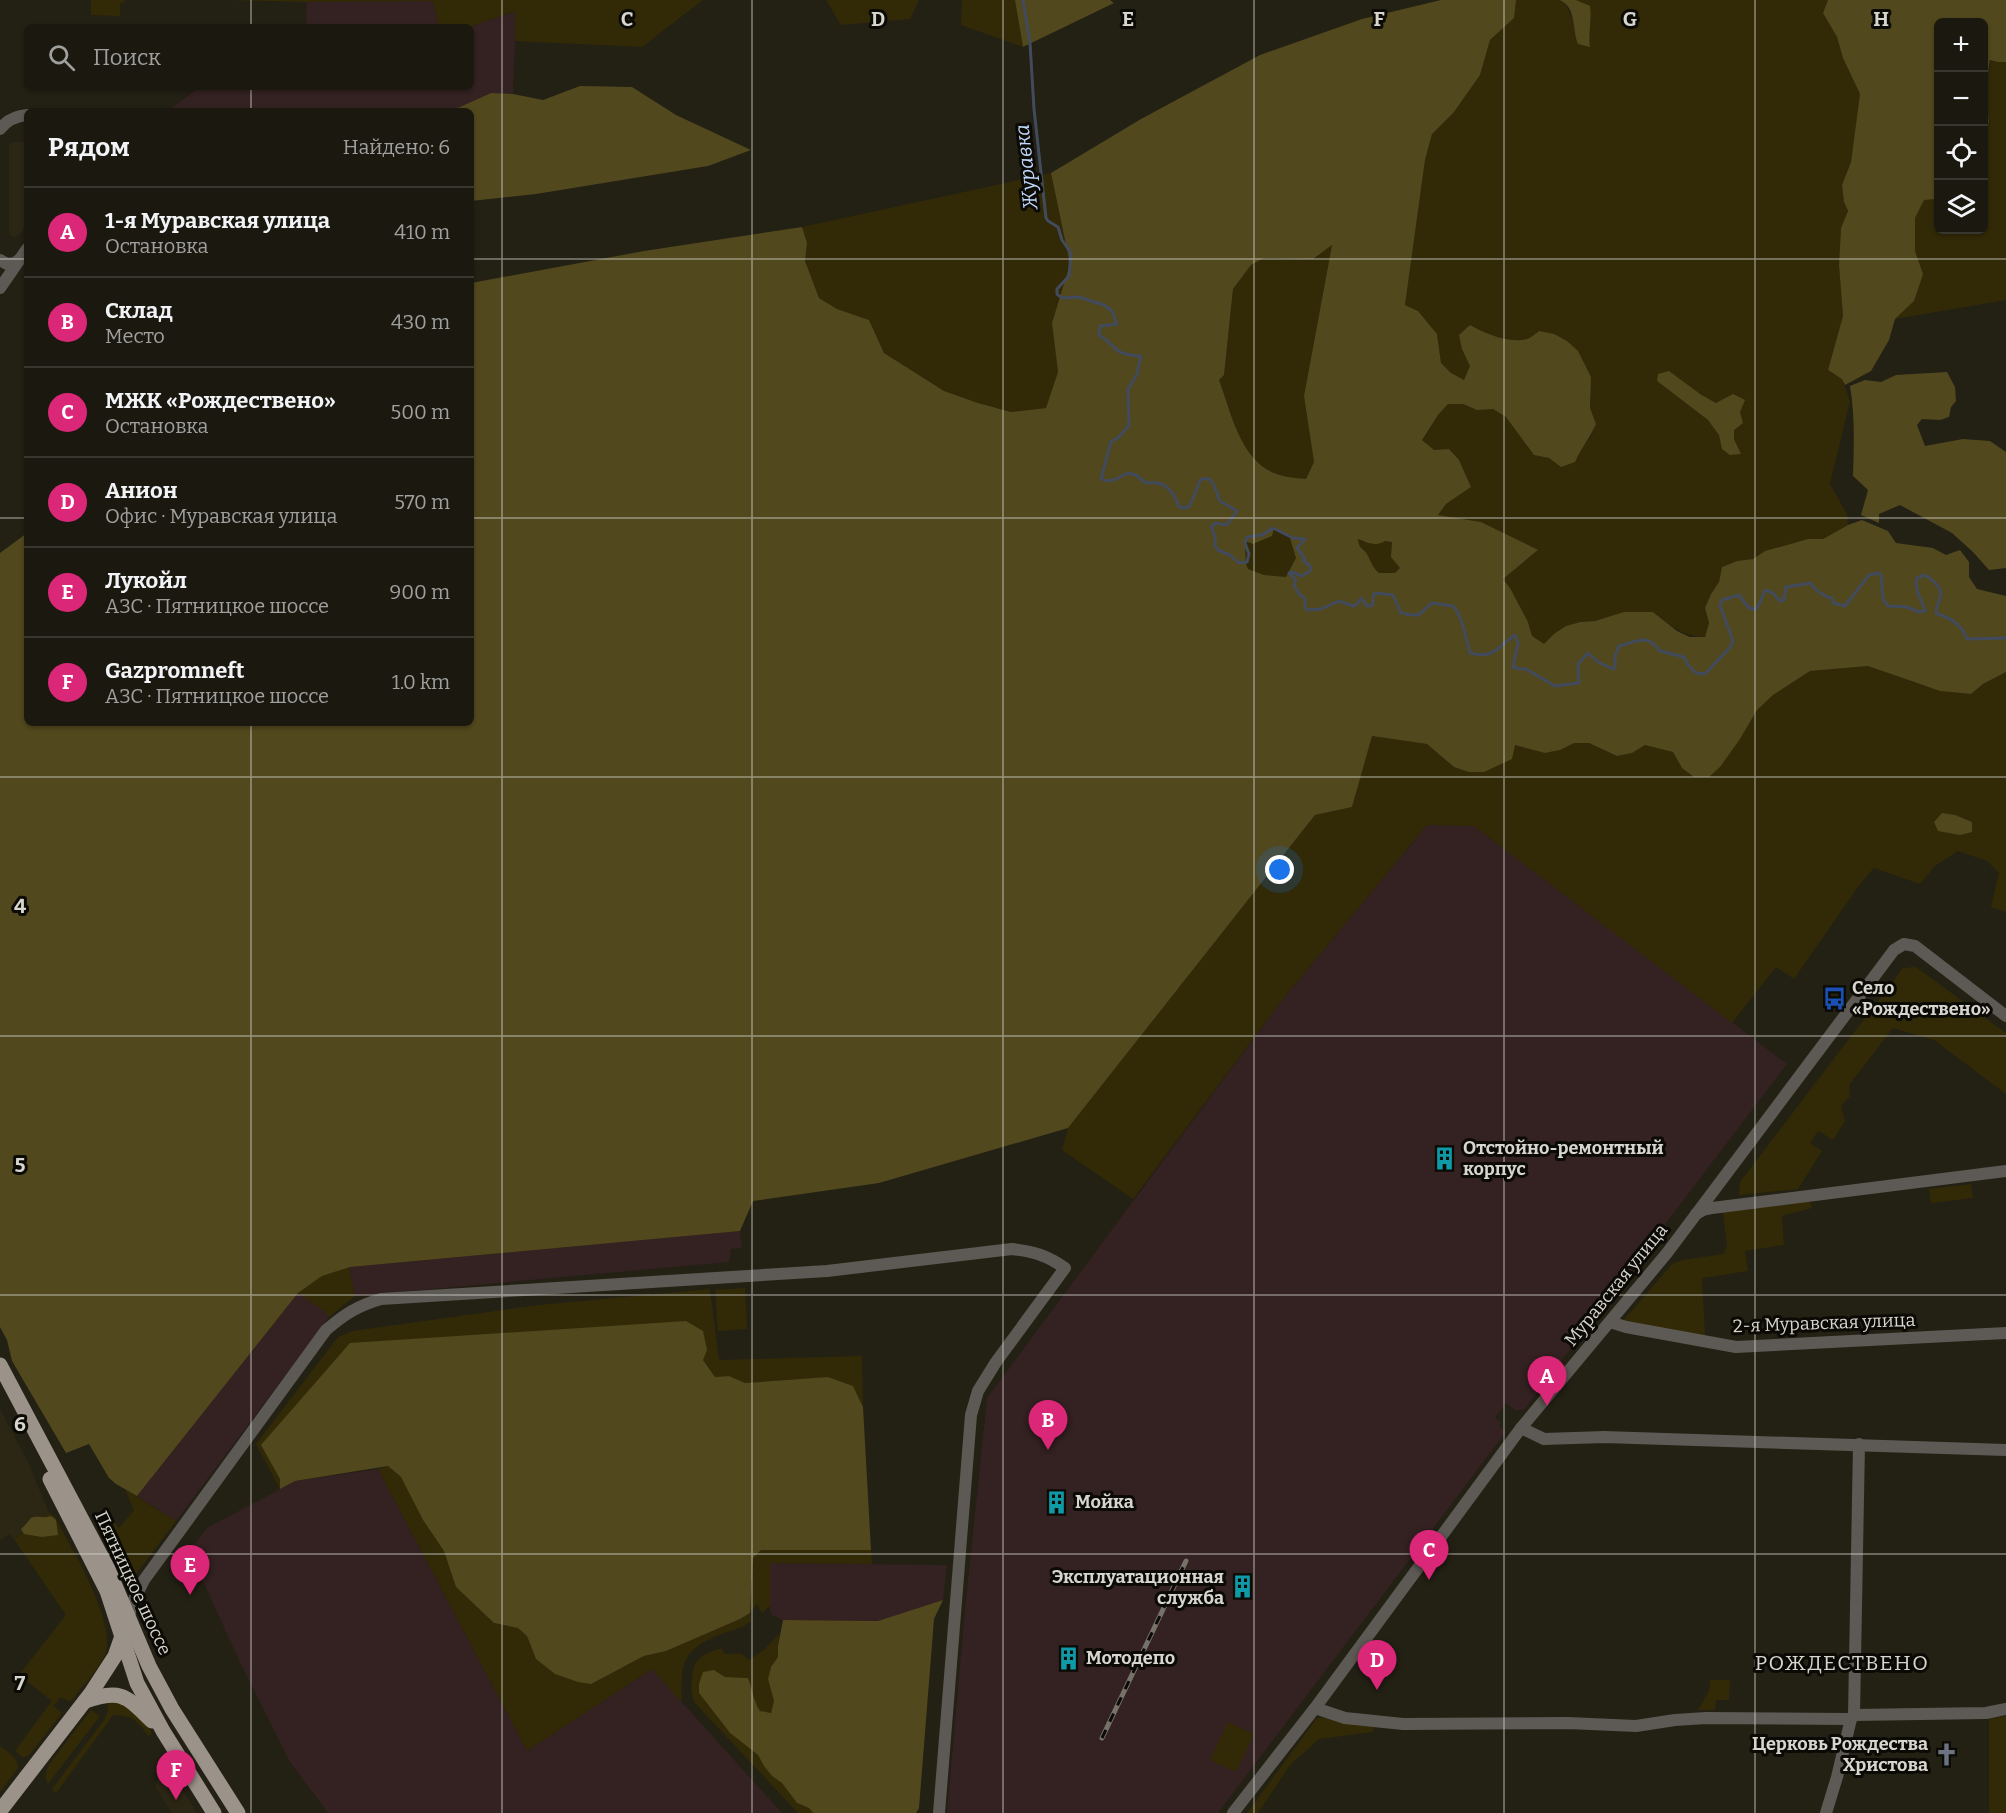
<!DOCTYPE html>
<html lang="ru">
<meta charset="utf-8">
<style>
body{margin:0;font-family:Bitter,serif;background:#27251d;color:#f1f3f6}
.controls{position:absolute;right:18px;top:18px;display:grid;overflow:hidden;border-radius:9px;box-shadow:0 2px 4px #0004}
.controls button{width:54px;height:54px;display:grid;place-items:center;padding:0;border:0;border-bottom:2px solid #38372f;background:#1a180f;color:#f1f3f6;font:30px sans-serif}
.you{position:absolute;left:1280px;top:870px;width:21px;height:21px;margin:-15px;border:4px solid #fff;border-radius:50%;background:#1a73e8;box-shadow:0 0 0 9px #1a73e833}
.badge{display:grid;place-items:center;width:39px;height:39px;border-radius:50%;background:#db2777;color:#fff;font-size:20px;font-weight:700}
.pin{position:absolute;translate:-50% -50px;filter:drop-shadow(0 2px 3px #0008)}
.pin::after{content:'';position:absolute;top:32px;width:21px;height:18px;background:inherit;clip-path:polygon(0 0,100% 0,50% 100%)}
.list{margin:0;padding:0;list-style:none}
h2{display:flex;justify-content:space-between;align-items:center;height:78px;margin:0;padding:0 24px;font-size:26px}
h2 small{font-size:20px;font-weight:400;color:#9fa09e}
.list li{display:grid;grid-template-columns:39px 1fr auto;gap:18px;align-items:center;box-sizing:border-box;height:90px;padding:0 24px;border-top:2px solid #38372f}
.list b{display:block;font-size:22px;white-space:nowrap}
.list p{margin:0;font-size:20px;white-space:nowrap;color:#9fa09e}
.list em{font-size:20px;font-style:normal;color:#9fa09e}
.icon{flex:none;width:33px;height:33px;fill:none;stroke:currentColor;stroke-width:2;stroke-linecap:round;stroke-linejoin:round}
.map{position:relative;flex:none;width:2006px;height:1813px;overflow:hidden}
.search{position:absolute;background:#1a180f;box-shadow:0 2px 4px #0004;left:24px;top:24px;width:450px;height:66px;display:flex;align-items:center;gap:15px;box-sizing:border-box;padding:0 21px;border-radius:9px;color:#9fa09e;font-size:22px}
.panel{position:absolute;background:#1a180f;box-shadow:0 2px 4px #0004;left:24px;top:108px;width:450px;height:618px;border-radius:9px}
.map>svg:first-child{display:block}
.built{fill:#2c2715}
.industrial{fill:#342121}
.green{fill:#322a07;fill-rule:evenodd}
.forest{fill:#52481d;fill-rule:evenodd}
.lines{fill:none;stroke-linecap:round;stroke-linejoin:round}
.stream{stroke:#414b5d;stroke-width:3}
.minor{stroke:#5d5954;stroke-width:12}
.major{stroke:#9b9289;stroke-width:15}
.rail-casing{stroke:#757369;stroke-width:5}
.rail{stroke:#0b0a05;stroke-width:3;stroke-dasharray:9;stroke-linecap:butt}
.grid{fill:none;stroke:#d7d6ce;stroke-width:1.5;stroke-opacity:0.55}
.labels{text-anchor:middle;dominant-baseline:central;stroke-width:6;stroke-linejoin:round;paint-order:stroke}
.poi-label{font-size:18px;font-weight:bold;fill:#d7d6ce;stroke:#0b0a05;text-anchor:start}
.street-label{font-size:18px;fill:#d7d6ce;stroke:#0b0a05}
.water-label{font-size:20px;font-style:italic;fill:#c0d8fb;stroke:#0b0a05}
.quarter-label{font-size:21px;letter-spacing:1.5px;fill:#d7d6ce;stroke:#0b0a05}
.grid-label{font-size:20px;text-anchor:middle;font-weight:bold;fill:#d7d6ce;stroke:#0b0a05;stroke-width:6;stroke-linejoin:round;paint-order:stroke}
</style>
<div class="map">
<svg width="2006" height="1813" viewBox="0 0 2006 1813">
<rect width="100%" height="100%" fill="#232014"/>
<!-- built -->
<g class="built">
<polygon points="13,142 27,142 27,223 21,233 15,237 11,236 9,231 9,144"/>
<polygon points="0,1409 28,1462 49,1513 14,1539 9,1534 0,1540"/>
<polygon points="165,1763 197,1813 172,1813 155,1787"/>
</g>
<!-- industrial -->
<g class="industrial">
<polygon points="433,1 439,27 306,27 307,2"/>
<polygon points="516,11 513,94 491,93 460,107 441,111 167,111 200,87 471,87 471,27 470,27"/>
<polygon points="1427,825 1474,826 1787,1064 1524,1410 1515,1410 1506,1403 1501,1410 1495,1418 1501,1422 1499,1426 1506,1432 1218,1813 947,1813 965,1609 987,1398 1283,999"/>
<polygon points="740,1231 742,1248 731,1249 729,1262 355,1296 349,1267"/>
<polygon points="298,1293 324,1311 329,1317 176,1521 137,1496"/>
<polygon points="378,1469 527,1751 652,1669 782,1813 328,1813 290,1762 239,1660 189,1551 207,1528 295,1481"/>
<polygon points="770,1563 947,1565 943,1600 933,1604 878,1621 783,1620 772,1615 770,1611"/>
</g>
<!-- green -->
<g class="green">
<polygon points="91,0 126,0 120,4 120,16 91,15"/>
<polygon points="223,0 703,0 642,47 515,41 515,11 470,27 439,27 433,1 307,2"/>
<polygon points="826,0 919,0 910,19 841,25"/>
<polygon points="962,0 1015,0 1023,47 961,25"/>
<path d="M1516,0H1559L1564,2C1572,14 1575,25 1576,40L1589,47L1588,34L1591,20L1576,0H1828L1823,13L1837,37L1843,58L1860,94L1851,162L1842,185L1844,202L1848,211L1841,228L1839,265L1843,316L1828,370L1842,379L1850,401L1830,484L1847,514L1848,525L1823,539H1808L1794,543L1765,551L1753,559L1737,561L1722,567L1719,582L1711,594L1705,608L1709,623L1705,637C1680,636 1672,626 1653,612C1633,614 1616,615 1597,620C1591,622 1585,621 1579,622C1564,626 1554,634 1544,645L1532,636L1528,622L1510,588L1503,579L1537,551L1481,522L1438,515L1446,504L1471,487L1459,460L1449,449L1434,450L1422,440L1438,415L1448,404H1463L1477,410L1493,409L1506,417L1534,455L1549,458L1561,467L1591,437L1596,424L1590,408L1591,377L1578,351L1539,331C1536,333 1531,338 1527,339C1509,344 1484,333 1470,325L1462,349L1470,366L1464,380L1451,373L1441,363L1437,334L1418,311L1405,305L1425,160L1432,134L1454,112L1480,75L1490,40L1514,18ZM1657,381L1700,394L1717,403L1734,430V439L1741,454L1719,435L1708,420Z"/>
<polygon points="1991,60 1998,62 2006,62 2006,300 1895,319 1914,301 1922,274 1915,251 1915,218 1924,200 1938,199 1938,230 1984,230 1984,129 1989,121 1985,93"/>
<polygon points="1051,173 1070,264 1052,323 1058,372 1046,408 1012,412 978,403 944,391 884,353 869,320 837,309 819,298 805,261 807,243 802,227"/>
<path d="M1332,245L1304,396L1314,462L1306,479C1296,478 1283,478 1274,473C1240,459 1231,412 1219,380L1224,375L1233,289L1251,265L1264,258L1313,259Z"/>
<polygon points="1273,528 1289,535 1296,558 1286,577 1264,575 1248,569 1246,564 1245,541 1253,544 1272,536"/>
<path d="M1357,539L1371,544L1385,541L1393,542L1391,550L1401,568L1395,573H1379C1372,567 1372,563 1368,556C1365,549 1359,550 1357,539Z"/>
<path d="M1868,666C1902,677 1935,693 1971,694L1983,684L2006,672V912L1991,907L1999,873L1987,861L1958,851L1935,866L1920,884L1874,868L1860,884L1794,979L1776,967L1732,1023L1474,826L1427,825L1283,999L1133,1199L1062,1150L1068,1128L1315,815L1352,807L1371,736L1427,744L1454,767L1469,772L1515,745L1545,753L1560,750L1574,743H1589L1617,756L1632,753L1645,745L1673,752L1682,768L1740,739L1757,710L1773,695L1810,671Z"/>
<polygon points="1916,967 2006,1033 2006,1094 1934,1040 1893,1028 1849,1085 1850,1096 1841,1106 1845,1121 1833,1140 1818,1131 1810,1143 1822,1151 1798,1189 1739,1195 1740,1182 1903,968"/>
<polygon points="1971,1184 1973,1198 1931,1203 1929,1189"/>
<polygon points="1810,1200 1812,1208 1782,1216 1784,1245 1745,1251 1748,1271 1702,1278 1705,1336 1623,1321 1672,1264 1683,1260 1723,1254 1727,1247 1723,1212"/>
<polygon points="349,1267 355,1296 329,1317 324,1311 298,1293 322,1276"/>
<polygon points="745,1288 747,1329 718,1331 715,1290"/>
<polygon points="710,1289 719,1360 862,1356 863,1407 853,1386 828,1377 745,1383 729,1376 715,1377 703,1360 261,1445 280,1479 280,1489 256,1444 338,1337 352,1331 539,1305"/>
<path d="M388,1466L401,1477L423,1520L444,1551L456,1587L494,1623L518,1628L527,1636L536,1659L624,1667L644,1656L666,1651L740,1619L750,1613L753,1558L761,1550H871L872,1564L770,1563V1606L762,1613L757,1604L750,1613L751,1621L744,1626C722,1635 689,1641 683,1668C681,1678 682,1691 681,1702L652,1669L527,1751L378,1469Z"/>
<polygon points="125,1489 176,1521 136,1574 129,1577 120,1572 111,1548 109,1524 115,1523 119,1528 134,1510"/>
<path d="M49,1513L55,1517C70,1546 120,1627 104,1657C97,1671 83,1685 74,1698L69,1701L60,1697L54,1706L62,1713L30,1754L25,1757H22L15,1751L52,1701L19,1675L66,1615L14,1539Z"/>
<path d="M779,1634L778,1658L771,1667L768,1679L774,1701L771,1713L760,1711C753,1701 753,1690 748,1678L725,1677L714,1670L699,1693L730,1733L758,1755L764,1766L772,1776L782,1783L797,1803L809,1808L813,1813H798L695,1703C691,1695 691,1689 692,1680C693,1658 702,1655 721,1648L725,1654H742L749,1660L765,1649Z"/>
<polygon points="1710,1680 1730,1680 1729,1700 1716,1700 1715,1710 1698,1710 1709,1691"/>
<path d="M107,1697L136,1708L152,1733L148,1736C137,1719 132,1716 113,1715L56,1793L52,1789L104,1720L108,1711Z"/>
<polygon points="91,1710 100,1716 48,1784 45,1778 48,1766"/>
<polygon points="2006,1716 2006,1813 1989,1813 1989,1719"/>
<polygon points="1329,1717 1354,1725 1374,1727 1373,1732 1319,1739 1290,1765 1258,1813 1247,1813 1317,1718"/>
<polygon points="1228,1722 1254,1734 1236,1772 1210,1760"/>
<path d="M0,1746C8,1752 18,1757 18,1768L0,1792Z"/>
</g>
<!-- forest -->
<g class="forest">
<polygon points="1015,0 1110,0 1114,3 1023,47"/>
<path d="M1441,0H1516L1514,18L1490,40L1480,75L1454,112L1432,134L1425,160L1405,305L1418,311L1437,334L1441,363L1451,373L1464,380L1470,366L1462,349L1459,335L1470,325C1484,333 1509,344 1527,339C1531,338 1536,333 1539,331L1554,334L1567,341L1578,351L1591,377L1590,408L1596,424C1590,438 1581,448 1575,462L1561,467L1549,458L1534,455L1506,417L1493,409L1477,410L1463,404H1448L1438,415L1422,440L1434,450L1449,449L1459,460L1471,487L1446,504L1438,515L1481,522L1538,550L1503,579L1510,588L1528,622L1532,636L1544,644L1554,634L1566,626L1580,622L1595,621L1624,612H1653L1677,631L1690,637H1705L1709,623L1705,608L1711,594L1719,582L1722,567L1737,561L1753,559L1765,551L1794,543L1808,539H1823L1848,525L1862,520L1888,531L1896,543L1933,548L1946,555L1960,550L1969,562V577L1977,589L2006,596V672L1983,684L1971,694L1940,691L1868,666L1810,671L1773,695L1757,710L1740,739L1720,767L1709,777H1694L1682,768L1673,752L1645,745L1632,753L1617,756L1589,743H1574L1560,750L1545,753L1515,745L1512,759L1484,772H1469L1454,767L1427,744L1372,736L1352,807L1315,815L1068,1128L879,1183L753,1201L740,1231L350,1267L322,1276L298,1293L137,1496L116,1484L109,1478L89,1444L66,1453L12,1361L7,1340L0,1327V553L27,533V723H471V283L644,251L802,227L807,243L805,261L819,298L837,309L869,320L884,353L944,391L978,403L1011,412L1046,408L1058,372L1052,323L1070,264L1051,173L1141,119L1260,55L1362,19ZM1332,245L1304,396L1314,462L1306,479C1296,478 1283,477 1274,473C1240,459 1231,412 1219,380L1224,375L1233,289L1251,265L1264,258L1313,259ZM1274,528L1289,535L1296,558L1286,577L1264,575L1248,569L1246,564L1245,541L1253,544L1272,536ZM1358,539C1368,543 1375,547 1385,541L1392,542L1391,557L1400,568L1395,573H1379C1372,567 1372,563 1368,556C1365,548 1359,551 1358,539Z"/>
<path d="M1559,0H1576L1590,6C1592,20 1588,33 1590,47L1578,44C1572,31 1577,6 1559,0Z"/>
<polygon points="1828,0 2006,0 2006,62 1998,62 1990,60 1985,93 1989,122 1984,129 1984,22 1938,22 1938,199 1924,200 1915,218 1915,251 1923,274 1914,301 1895,319 1889,340 1871,371 1845,385 1842,379 1828,370 1843,316 1839,265 1841,228 1848,211 1844,202 1842,185 1851,162 1860,94 1843,58 1837,37 1823,13"/>
<polygon points="580,86 632,87 676,115 751,150 708,166 536,194 471,201 471,111 441,111 460,107 491,93 513,94 543,100"/>
<polygon points="1669,371 1700,394 1716,403 1733,394 1745,400 1740,412 1743,423 1734,430 1734,439 1741,454 1730,455 1722,449 1719,435 1708,420 1657,381 1658,374"/>
<path d="M1947,372L1955,387L1956,401L1951,407L1949,417L1940,420L1922,419L1917,425L1925,446L1963,439L1990,441L2006,452V568L1989,570L1973,552L1952,533L1900,505L1879,514V523L1861,515L1868,490L1853,476C1854,446 1855,415 1850,386L1865,380L1881,382L1896,375Z"/>
<polygon points="1942,813 1955,815 1972,822 1972,832 1960,835 1938,831 1934,822"/>
<polygon points="686,1321 703,1331 707,1350 703,1360 715,1377 729,1376 745,1383 828,1377 853,1386 863,1407 871,1550 761,1550 753,1558 750,1613 740,1619 666,1651 644,1656 591,1684 578,1682 555,1674 536,1659 527,1636 518,1628 494,1623 456,1587 444,1551 423,1520 401,1477 388,1466 295,1481 280,1489 280,1479 261,1445 350,1343"/>
<path d="M51,1516L56,1520L58,1535L42,1537L24,1534L21,1529C25,1526 28,1521 31,1518C38,1515 44,1519 51,1516Z"/>
<path d="M943,1600L934,1619L919,1808L916,1813H813L809,1808L797,1803L782,1783L772,1776L764,1766L758,1755L730,1733L699,1693V1684L703,1672L714,1670L725,1677L748,1678C753,1690 753,1700 760,1711L771,1713L774,1701L768,1679L771,1667L778,1657V1646L783,1620L878,1621Z"/>
</g>
<g class="lines">
<!-- stream -->
<path class="stream" d="M1023,0L1030,43L1034,109L1046,218L1048,221L1058,227L1062,240L1071,253L1069,276L1057,289V294L1062,298L1079,297L1104,305L1112,311L1117,324L1100,326L1099,335C1120,348 1111,354 1141,356L1137,374L1128,389L1129,425L1120,436L1111,442L1101,479C1112,484 1119,477 1128,473L1136,475L1146,483C1150,483 1153,482 1157,483C1167,484 1176,496 1178,505C1181,509 1187,509 1190,505L1201,479H1210L1214,485L1220,501L1237,511L1227,525L1216,523L1211,527L1215,536V546L1218,550L1230,555L1239,563L1247,562L1249,554L1245,543L1247,537L1262,535L1273,528L1293,538L1305,539L1297,548L1305,559L1303,560L1310,566V571L1302,576L1292,572L1289,573L1296,580L1294,585L1299,594L1305,598V607L1307,610L1321,609L1339,601L1353,606L1356,605L1361,598L1367,606H1371L1373,604V595L1376,593L1393,595L1401,613C1425,618 1417,614 1432,603L1453,606C1462,615 1466,639 1470,653C1495,660 1499,645 1515,635L1518,643L1513,667L1519,669H1526L1555,686L1579,683L1578,664L1588,653L1598,662L1613,669L1615,667V656L1619,646C1639,641 1646,633 1660,651L1684,657L1688,665L1696,673L1705,674L1731,646L1733,641L1720,605L1722,600L1739,595L1748,607L1755,610L1759,605L1765,590L1773,593L1780,601L1784,600L1786,587L1811,583C1814,590 1825,597 1832,598L1833,603L1845,606L1869,575L1878,573L1881,575L1883,599L1888,606L1907,607L1919,612L1925,611C1922,600 1914,591 1917,578L1924,575C1931,579 1944,588 1940,598C1938,605 1936,606 1936,613C1951,619 1961,623 1967,639L2006,638"/>
<!-- minor -->
<g class="minor">
<path d="M0,129C7,120 15,116 27,115"/>
<polyline points="0,260 7,264 15,263 20,259"/>
<polyline points="0,288 27,249"/>
<polyline points="1696,1214 1703,1210 1712,1208 2006,1171"/>
<polyline points="1610,1322 1626,1327 1736,1347 2006,1333"/>
<polyline points="1521,1428 1544,1439 1604,1437 2006,1450"/>
<path d="M129,1616L132,1604L144,1580L326,1330C345,1314 357,1306 381,1299L827,1271L1012,1249C1035,1252 1046,1255 1065,1268L996,1362L978,1391L971,1415L939,1813"/>
<polyline points="1315,1708 1345,1718 1403,1724 1568,1723 1636,1726 1675,1720 1706,1718 1851,1719"/>
<polyline points="1854,1715 1986,1713 2006,1709"/>
<polyline points="1233,1813 1315,1708 1521,1428 1667,1253 1894,950 1904,944 1915,946 2006,1016"/>
<polyline points="1826,1813 1837,1777 1851,1719 1854,1715 1859,1444"/>
</g>
<!-- major -->
<g class="major">
<polyline points="0,1365 108,1569 149,1666 172,1709 238,1813"/>
<polyline points="50,1479 107,1591 137,1683 163,1731 214,1813"/>
<path d="M85,1701C122,1689 125,1695 152,1721"/>
<polyline points="0,1811 91,1693 115,1656 122,1636"/>
</g>
<defs>
<polyline id="rail" points="1102,1738 1186,1561"/>
</defs>
<!-- rail casing -->
<use href="#rail" class="rail-casing"/>
<!-- rail -->
<use href="#rail" class="rail"/>
</g>
<!-- grid -->
<path class="grid" d="M251,0V27M502,0V1813M752,0V1813M1003,0V1813M1254,0V1813M1504,0V1813M1755,0V1813M251,87V111M0,259H27M471,259H2006M0,518H27M471,518H2006M251,723V1813M0,777H2006M0,1036H2006M0,1295H2006M0,1554H2006"/>
<!-- icons -->
<defs>
<symbol id="bus-bare" viewBox="-9 -9 18 18"><path d="M-5-6H5V4H4V6H2V4H-2V6H-4V4H-5ZM-3.5-4V0h7V-4ZM-3.5 1.2v1.5H-2V1.2ZM2 1.2v1.5H3.5V1.2Z" fill="#1a4fb4" stroke="#0b0a05" stroke-width="2.5" paint-order="stroke"/></symbol>
<symbol id="building-bare" viewBox="-9 -9 18 18"><path d="M-4-6H4V6H1V3H-1V6H-4ZM-2.5-4.3h1.7v1.8h-1.7ZM.8-4.3h1.7v1.8H.8ZM-2.5-1h1.7V.8h-1.7ZM.8-1h1.7V.8H.8Z" fill="#0f9aa8" stroke="#0b0a05" stroke-width="2.5" paint-order="stroke"/></symbol>
<symbol id="church-bare" viewBox="-9 -9 18 18"><path d="M-1.2-6h2.4v3.5h3.3v2.4h-3.3V6h-2.4V-.1h-3.3v-2.4h3.3Z" fill="#6b7280" stroke="#0b0a05" stroke-width="2.5" paint-order="stroke"/></symbol>
</defs>
<g fill-rule="evenodd">
<use href="#bus-bare" x="1818" y="982" width="33" height="33"/>
<use href="#building-bare" x="1428" y="1142" width="33" height="33"/>
<use href="#building-bare" x="1040" y="1486" width="33" height="33"/>
<use href="#building-bare" x="1226" y="1570" width="33" height="33"/>
<use href="#building-bare" x="1052" y="1642" width="33" height="33"/>
<use href="#church-bare" x="1930" y="1738" width="33" height="33"/>
</g>
<g class="labels">
<!-- poi labels -->
<g class="poi-label">
<text x="1852" y="988">Село<tspan x="1852" dy="21">«Рождествено»</tspan></text>
<text x="1463" y="1148">Отстойно-ремонтный<tspan x="1463" dy="21">корпус</tspan></text>
<text x="1075" y="1502">Мойка</text>
<text x="1224" y="1577" text-anchor="end">Эксплуатационная<tspan x="1224" dy="21">служба</tspan></text>
<text x="1086" y="1658">Мотодепо</text>
<text x="1928" y="1744" text-anchor="end">Церковь Рождества<tspan x="1928" dy="21">Христова</tspan></text>
</g>
<!-- street labels -->
<g class="street-label">
<text transform="translate(1616 1285) rotate(-51)">Муравская улица</text>
<text transform="translate(1824 1323) rotate(-2)">2-я Муравская улица</text>
<text transform="translate(133 1583) rotate(65)">Пятницкое шоссе</text>
</g>
<!-- water labels -->
<g class="water-label">
<text transform="translate(1026 167) rotate(-96)">Журавка</text>
</g>
<!-- quarter labels -->
<g class="quarter-label">
<text x="1842" y="1663">РОЖДЕСТВЕНО</text>
</g>
</g>
<g class="grid-label">
<text x="627" y="26">C</text>
<text x="878" y="26">D</text>
<text x="1128" y="26">E</text>
<text x="1379" y="26">F</text>
<text x="1630" y="26">G</text>
<text x="1881" y="26">H</text>
<text x="20" y="913">4</text>
<text x="20" y="1172">5</text>
<text x="20" y="1431">6</text>
<text x="20" y="1690">7</text>
</g>
</svg>
<div class="controls">
<button>+</button>
<button>−</button>
<button><svg class="icon" aria-label="locate" viewBox="0 0 24 24"><circle cx="12" cy="12" r="6"/><path d="M12 2v4M12 18v4M2 12h4M18 12h4"/></svg></button>
<button><svg class="icon" aria-label="layers" viewBox="0 0 24 24"><path d="M12 4l9 5-9 5-9-5zM3 14l9 5 9-5"/></svg></button>
</div>
<div class="you"></div>
<div class="pin badge" style="left:1547px;top:1406px">A</div>
<div class="pin badge" style="left:1048px;top:1450px">B</div>
<div class="pin badge" style="left:1429px;top:1580px">C</div>
<div class="pin badge" style="left:1377px;top:1690px">D</div>
<div class="pin badge" style="left:190px;top:1595px">E</div>
<div class="pin badge" style="left:176px;top:1800px">F</div>
<div class="search"><svg class="icon" aria-label="search" viewBox="0 0 24 24"><circle cx="10" cy="10" r="6"/><path d="M15 15l6 6"/></svg>Поиск</div>
<section class="panel">
<h2>Рядом<small>Найдено: 6</small></h2>
<ul class="list">
<li><span class="badge">A</span><div><b>1-я Муравская улица</b><p>Остановка</p></div><em>410 m</em></li>
<li><span class="badge">B</span><div><b>Склад</b><p>Место</p></div><em>430 m</em></li>
<li><span class="badge">C</span><div><b>МЖК «Рождествено»</b><p>Остановка</p></div><em>500 m</em></li>
<li><span class="badge">D</span><div><b>Анион</b><p>Офис · Муравская улица</p></div><em>570 m</em></li>
<li><span class="badge">E</span><div><b>Лукойл</b><p>АЗС · Пятницкое шоссе</p></div><em>900 m</em></li>
<li><span class="badge">F</span><div><b>Gazpromneft</b><p>АЗС · Пятницкое шоссе</p></div><em>1.0 km</em></li>
</ul>
</section>
</div>
